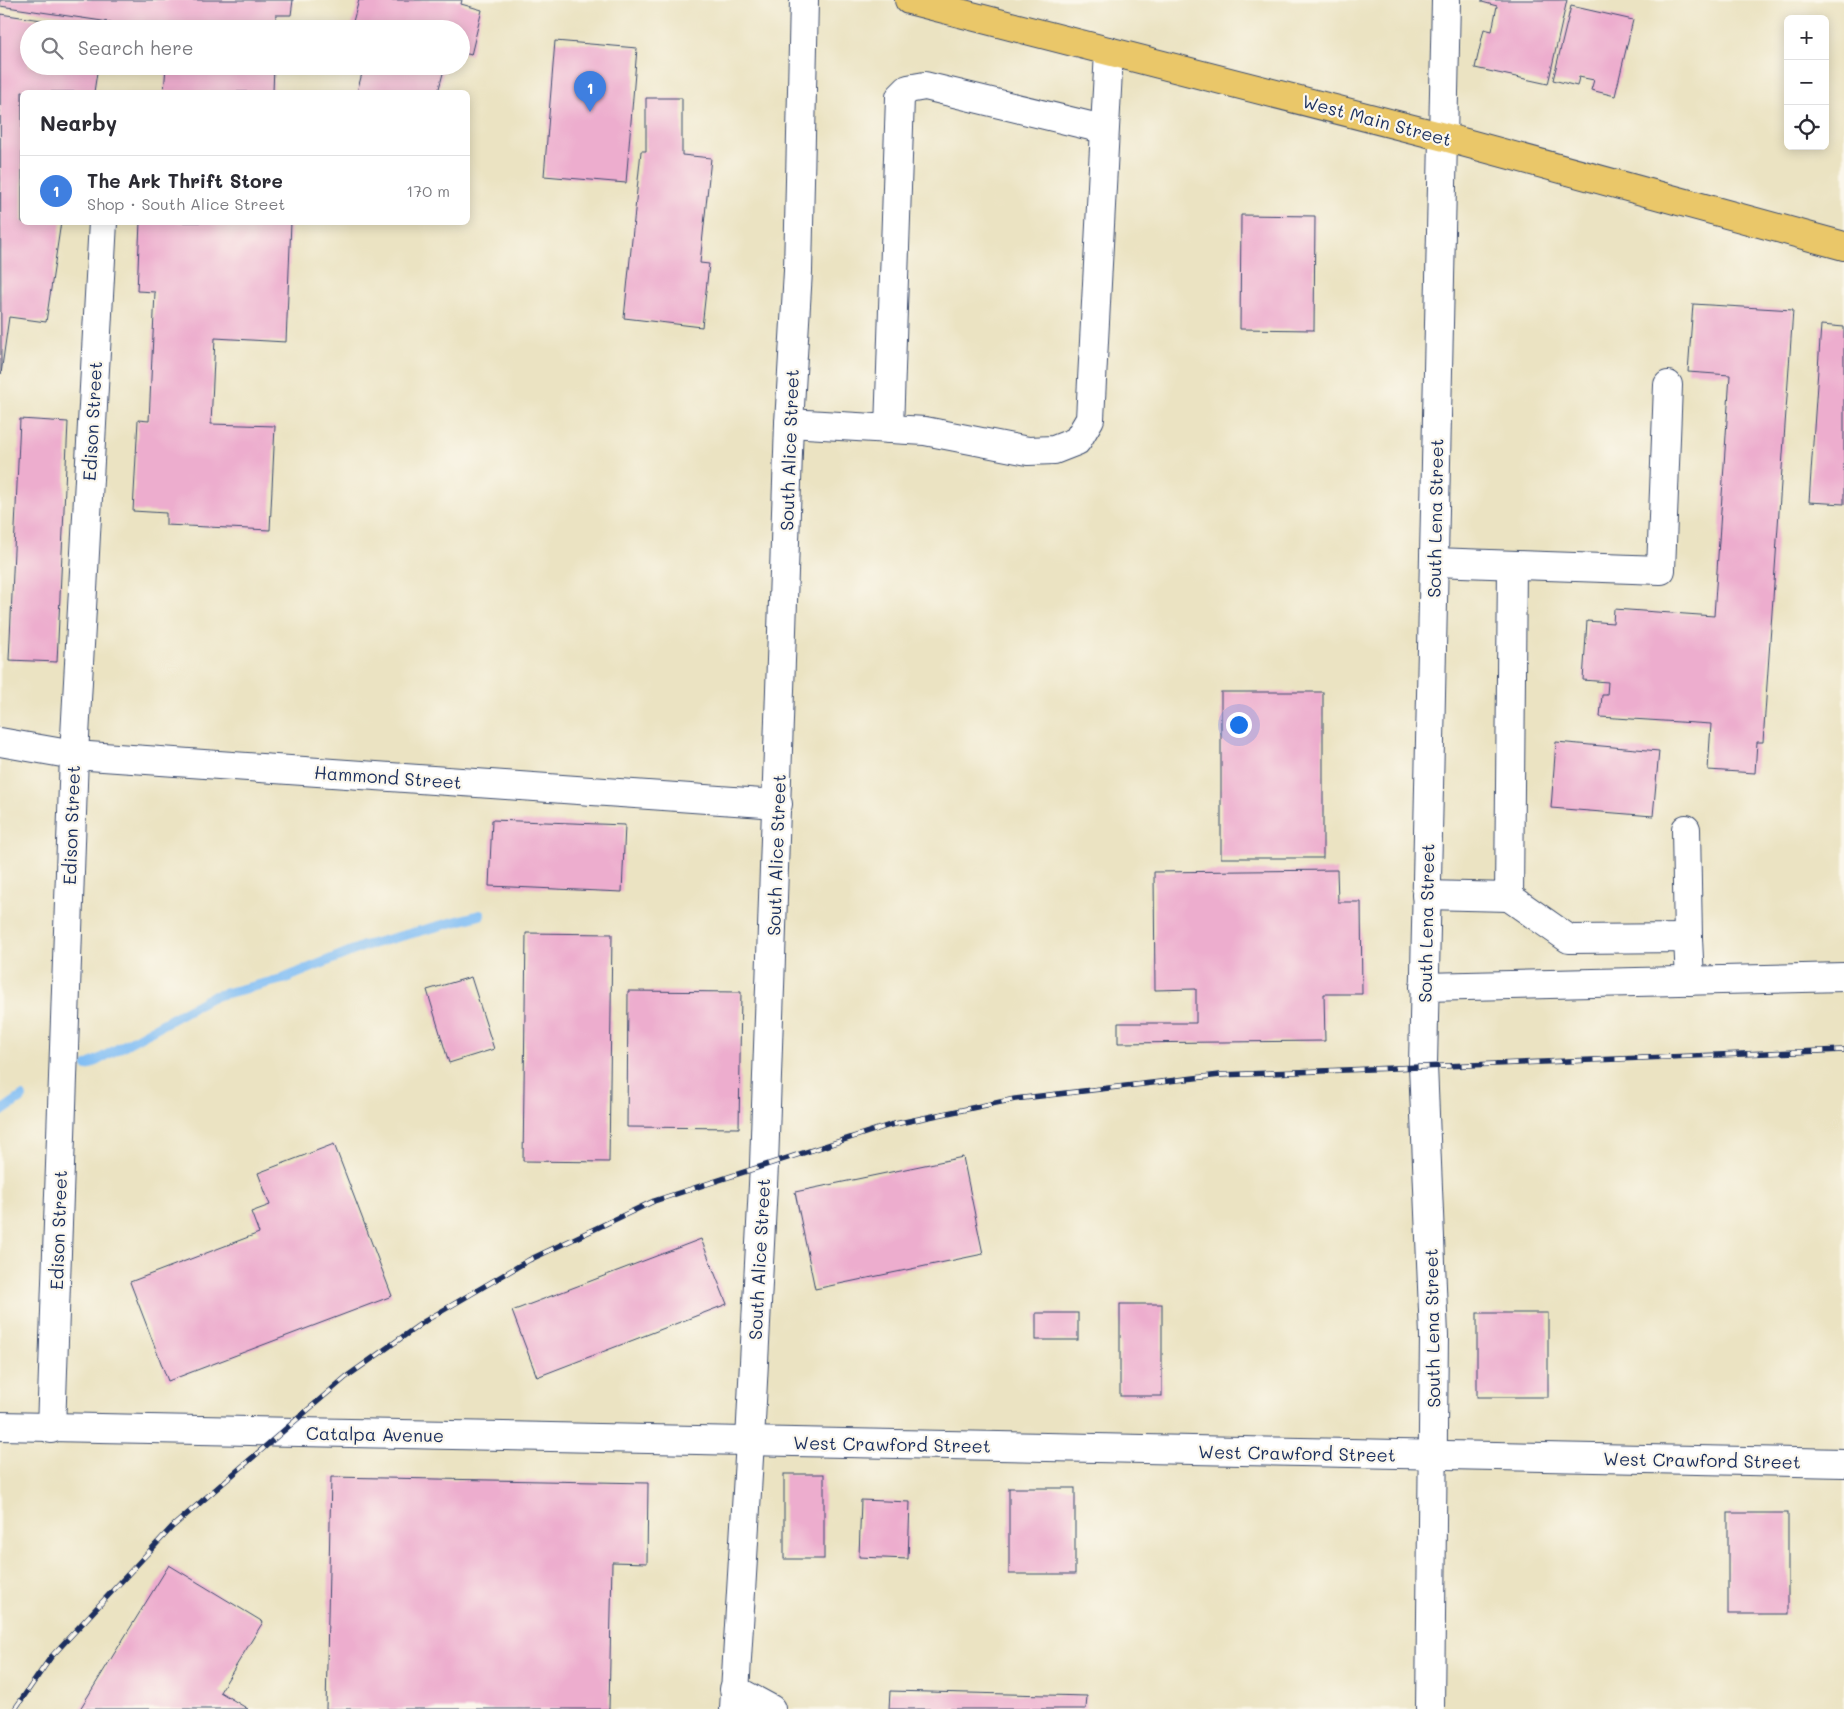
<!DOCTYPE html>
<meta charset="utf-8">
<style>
body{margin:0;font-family:Mali,sans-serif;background:#f7f7f7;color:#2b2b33}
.controls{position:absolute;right:15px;top:15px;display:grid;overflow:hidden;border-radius:8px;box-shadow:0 2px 12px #0003}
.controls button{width:45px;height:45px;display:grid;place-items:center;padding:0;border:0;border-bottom:1px solid #e1e1e2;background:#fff;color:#2b2b33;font:25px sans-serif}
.you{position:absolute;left:1238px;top:724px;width:18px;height:18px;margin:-12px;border:4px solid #fff;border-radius:50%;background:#1a73e8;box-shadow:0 0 0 8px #1a73e833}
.badge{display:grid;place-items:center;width:32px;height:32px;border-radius:50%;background:#b5179e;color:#fff;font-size:16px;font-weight:700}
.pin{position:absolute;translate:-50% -41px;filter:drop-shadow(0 1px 2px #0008)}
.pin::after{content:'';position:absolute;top:26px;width:18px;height:15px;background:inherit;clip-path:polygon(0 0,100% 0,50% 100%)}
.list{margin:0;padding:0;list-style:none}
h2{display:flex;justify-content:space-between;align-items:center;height:65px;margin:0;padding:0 20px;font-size:21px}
h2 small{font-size:16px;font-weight:400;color:#7c7c81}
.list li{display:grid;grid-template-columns:32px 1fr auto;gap:15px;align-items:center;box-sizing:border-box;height:70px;padding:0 20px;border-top:1px solid #e1e1e2}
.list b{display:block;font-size:19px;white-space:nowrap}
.list p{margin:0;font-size:16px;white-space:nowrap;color:#7c7c81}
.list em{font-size:16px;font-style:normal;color:#7c7c81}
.icon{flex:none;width:28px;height:28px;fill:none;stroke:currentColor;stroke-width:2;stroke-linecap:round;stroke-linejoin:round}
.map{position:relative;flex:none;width:1844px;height:1709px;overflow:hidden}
.search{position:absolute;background:#fff;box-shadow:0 2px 12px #0003;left:20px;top:20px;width:450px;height:55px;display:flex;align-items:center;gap:12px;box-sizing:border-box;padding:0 18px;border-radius:28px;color:#7c7c81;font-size:19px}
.panel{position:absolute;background:#fff;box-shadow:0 2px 12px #0003;left:20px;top:90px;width:450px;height:135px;border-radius:8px}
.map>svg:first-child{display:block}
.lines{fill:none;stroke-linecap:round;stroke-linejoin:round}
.stream{stroke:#81bef4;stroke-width:10}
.building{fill:#edadce}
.minor-casing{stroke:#3a4a6d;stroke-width:30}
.major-casing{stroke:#3a4a6d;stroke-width:30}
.minor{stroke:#fff;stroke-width:28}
.major{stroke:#eac769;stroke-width:28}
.rail-casing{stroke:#1b2f5e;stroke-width:5.5}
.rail{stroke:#fbf7ec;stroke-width:4;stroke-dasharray:11;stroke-linecap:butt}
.labels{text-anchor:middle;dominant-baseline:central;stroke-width:4.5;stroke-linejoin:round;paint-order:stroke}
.street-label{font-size:18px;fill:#1b2f5e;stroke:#fbf7ec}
</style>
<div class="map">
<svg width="1844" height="1709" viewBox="0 0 1844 1709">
<rect width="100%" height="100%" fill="#fbf7ec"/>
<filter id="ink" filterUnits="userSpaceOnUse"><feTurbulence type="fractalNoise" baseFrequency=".02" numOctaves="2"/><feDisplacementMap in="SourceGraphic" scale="10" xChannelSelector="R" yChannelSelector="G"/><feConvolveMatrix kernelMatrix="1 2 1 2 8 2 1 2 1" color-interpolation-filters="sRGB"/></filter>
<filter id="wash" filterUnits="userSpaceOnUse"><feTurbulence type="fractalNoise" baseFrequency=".0096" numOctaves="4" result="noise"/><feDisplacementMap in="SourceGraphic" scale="20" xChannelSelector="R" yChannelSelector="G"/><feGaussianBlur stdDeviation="1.12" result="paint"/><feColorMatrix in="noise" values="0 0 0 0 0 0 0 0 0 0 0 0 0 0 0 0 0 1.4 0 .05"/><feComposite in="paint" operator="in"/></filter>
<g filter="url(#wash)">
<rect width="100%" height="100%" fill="#ebe3c2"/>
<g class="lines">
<!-- stream -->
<g class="stream">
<polyline points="87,1066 211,997 283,979 364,946 480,915"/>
<polyline points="0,1112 22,1097"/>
</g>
</g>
<g id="blocks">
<!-- building -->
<g class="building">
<polygon points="0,0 293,0 291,15 276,15 276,29 157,29 0,6"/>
<polygon points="359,0 462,0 461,4 482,10 471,55 461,52 461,29 367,29 352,25"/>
<polygon points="1482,0 1567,0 1548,84 1475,68 1484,29 1492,31 1497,6 1482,2"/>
<polygon points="1571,6 1633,20 1615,96 1591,90 1594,80 1579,77 1577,86 1553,80"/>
<polygon points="0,14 97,28 29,29 29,66 98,66 94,92 22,92 22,222 61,222 46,322 9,317 1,374"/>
<polygon points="555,41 637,48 626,183 544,176"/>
<polygon points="166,66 274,66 273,92 164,92"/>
<polygon points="364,66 445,66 438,92 357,92"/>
<polygon points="646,98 682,98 682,155 711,158 700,263 709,264 702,327 624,318 641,151 646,151"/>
<polygon points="1241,215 1315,216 1314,330 1240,329"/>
<polygon points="140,222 291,222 286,342 215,338 211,424 275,426 270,530 166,525 166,513 133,511 138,420 149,421 155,292 137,291"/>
<polygon points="1693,304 1793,310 1763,742 1757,742 1755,773 1708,770 1711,724 1600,717 1602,695 1607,695 1608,682 1583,680 1587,621 1613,623 1614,609 1714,616 1730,375 1688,372"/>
<polygon points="1821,325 1844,327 1844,504 1809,502"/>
<polygon points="20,419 68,422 57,662 9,660"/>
<rect x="1221" y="692" width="102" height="166"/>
<polygon points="1556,742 1659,751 1653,816 1551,808"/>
<polygon points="492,820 625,825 622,892 489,886"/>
<polygon points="1337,870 1338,902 1361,902 1362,994 1324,994 1325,1041 1118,1043 1118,1023 1196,1023 1196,989 1155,990 1154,872"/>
<polygon points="526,933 612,934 609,1162 523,1161"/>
<polygon points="471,977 494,1049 449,1063 427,990"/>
<polygon points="628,991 741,992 739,1128 627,1127"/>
<polygon points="334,1144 392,1296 168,1381 130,1282 259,1233 251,1212 270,1205 258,1173"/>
<polygon points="963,1157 983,1254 815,1289 795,1192"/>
<polygon points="701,1239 727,1304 537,1377 512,1311"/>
<rect x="1120" y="1304" width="42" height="92"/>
<rect x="1036" y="1313" width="42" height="27"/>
<rect x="1477" y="1313" width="71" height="84"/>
<rect x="784" y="1474" width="40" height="85"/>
<polygon points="331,1477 648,1483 647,1563 612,1562 609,1709 326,1709"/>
<rect x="1009" y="1488" width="66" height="86"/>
<polygon points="861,1500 910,1502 908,1559 859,1557"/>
<rect x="1728" y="1513" width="60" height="101"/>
<polygon points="169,1565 263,1622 220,1692 248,1709 80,1709"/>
<polygon points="890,1691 1087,1696 1086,1709 889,1709"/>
</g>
</g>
</g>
<g filter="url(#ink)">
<use href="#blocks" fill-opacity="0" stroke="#3a4a6d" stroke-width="1"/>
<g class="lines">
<defs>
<g id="minor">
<polyline points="789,423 925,431 1028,451 1054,450 1077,441 1090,419 1109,51"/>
<polyline points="889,429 900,97 908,89 925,86 1103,129"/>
<polyline points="1434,562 1661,570 1668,385"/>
<polyline points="0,742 74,755 778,804"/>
<polyline points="1686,829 1688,938"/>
<polyline points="1426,895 1509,897 1512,565"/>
<polyline points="1509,897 1569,939 1688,938 1690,981"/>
<polyline points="1424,987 1844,977"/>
<polyline points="0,1426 1844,1463"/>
<polyline points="51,1429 74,755 103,222"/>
<polyline points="734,1689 771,1709"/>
<polyline points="734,1709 750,1441 764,1165 789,423 798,271 804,0"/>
<polyline points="1430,1709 1434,1336 1423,1065 1446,0"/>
</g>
<polyline id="major" points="909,0 1444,137 1844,246"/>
</defs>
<!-- minor casing -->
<use href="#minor" class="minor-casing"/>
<!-- major casing -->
<use href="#major" class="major-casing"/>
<!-- minor -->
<use href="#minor" class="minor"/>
<!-- major -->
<use href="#major" class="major"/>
<defs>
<polyline id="rail" points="15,1709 51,1657 172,1527 346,1377 425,1321 529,1260 654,1201 890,1125 1015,1099 1220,1075 1844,1050"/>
</defs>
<!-- rail casing -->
<use href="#rail" class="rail-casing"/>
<!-- rail -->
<use href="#rail" class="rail"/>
</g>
</g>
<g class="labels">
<!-- street labels -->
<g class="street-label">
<text transform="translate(1377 120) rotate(15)">West Main Street</text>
<text transform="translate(92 421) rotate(-87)">Edison Street</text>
<text transform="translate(789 450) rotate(-88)">South Alice Street</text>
<text transform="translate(1435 518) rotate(-89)">South Lena Street</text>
<text transform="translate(388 777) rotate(4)">Hammond Street</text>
<text transform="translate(71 825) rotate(-88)">Edison Street</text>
<text transform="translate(776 855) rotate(-88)">South Alice Street</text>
<text transform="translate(1426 923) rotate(-89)">South Lena Street</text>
<text transform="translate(58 1230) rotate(-88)">Edison Street</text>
<text transform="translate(759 1259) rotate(-87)">South Alice Street</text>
<text transform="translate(1432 1328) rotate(-91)">South Lena Street</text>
<text transform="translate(375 1434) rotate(1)">Catalpa Avenue</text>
<text transform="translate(892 1444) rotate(1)">West Crawford Street</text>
<text transform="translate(1297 1453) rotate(1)">West Crawford Street</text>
<text transform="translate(1702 1460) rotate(1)">West Crawford Street</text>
</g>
</g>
</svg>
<div class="controls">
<button>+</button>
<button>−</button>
<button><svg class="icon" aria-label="locate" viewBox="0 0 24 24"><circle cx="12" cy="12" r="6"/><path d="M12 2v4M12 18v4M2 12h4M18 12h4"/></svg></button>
</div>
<div class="you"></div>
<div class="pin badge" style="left:590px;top:112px;background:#3f7fe0">1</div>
<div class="search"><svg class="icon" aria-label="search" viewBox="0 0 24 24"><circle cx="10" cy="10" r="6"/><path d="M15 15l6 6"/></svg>Search here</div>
<section class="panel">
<h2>Nearby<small></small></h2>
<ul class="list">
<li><span class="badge" style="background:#3f7fe0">1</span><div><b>The Ark Thrift Store</b><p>Shop · South Alice Street</p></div><em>170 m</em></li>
</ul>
</section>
</div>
